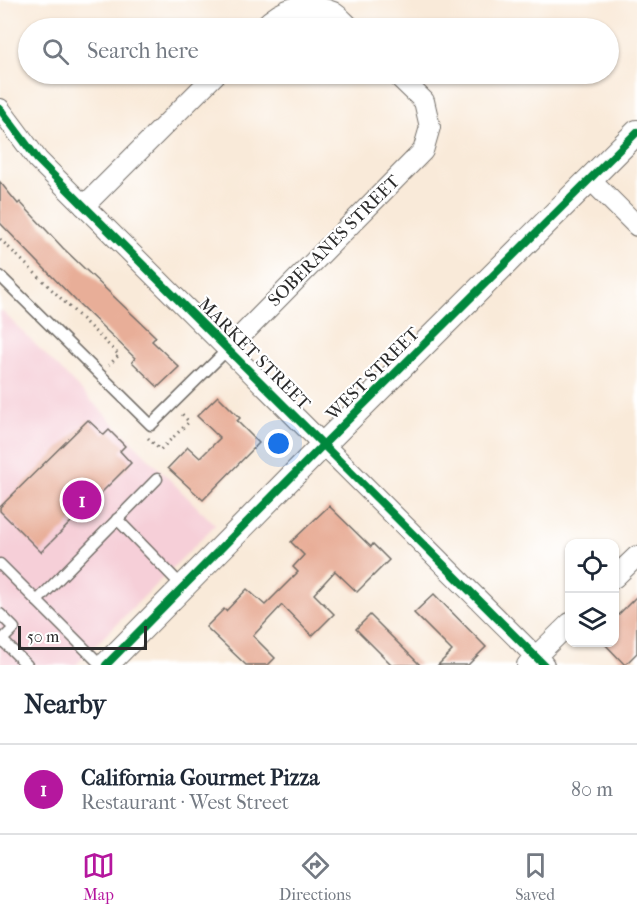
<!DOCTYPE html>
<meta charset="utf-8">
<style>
body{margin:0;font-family:"IM FELL French Canon",serif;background:#f6f6f7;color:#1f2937}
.controls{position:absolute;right:18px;bottom:18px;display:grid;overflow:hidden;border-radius:12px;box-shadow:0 2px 4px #0004}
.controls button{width:54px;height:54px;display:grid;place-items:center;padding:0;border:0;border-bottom:2px solid #e0e1e3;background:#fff;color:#1f2937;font:30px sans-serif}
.scale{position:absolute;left:18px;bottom:15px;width:129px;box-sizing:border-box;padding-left:6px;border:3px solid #2b2b2b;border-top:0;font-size:16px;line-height:21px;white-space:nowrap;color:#2b2b2b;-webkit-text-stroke:4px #fff;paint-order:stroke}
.you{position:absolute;left:279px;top:444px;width:21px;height:21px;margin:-15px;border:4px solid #fff;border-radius:50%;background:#1a73e8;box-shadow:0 0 0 9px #1a73e833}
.badge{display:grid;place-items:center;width:39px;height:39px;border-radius:50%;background:#b5179e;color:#fff;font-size:20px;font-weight:700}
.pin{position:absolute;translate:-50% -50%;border:3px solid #fff;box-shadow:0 2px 6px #0006}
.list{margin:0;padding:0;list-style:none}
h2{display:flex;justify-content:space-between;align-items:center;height:78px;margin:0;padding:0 24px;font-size:26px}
h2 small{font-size:20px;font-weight:400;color:#747a83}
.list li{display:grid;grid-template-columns:39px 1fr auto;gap:18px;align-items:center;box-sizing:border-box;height:90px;padding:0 24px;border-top:2px solid #e0e1e3}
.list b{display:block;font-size:22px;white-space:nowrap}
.list p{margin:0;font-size:20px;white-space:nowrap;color:#747a83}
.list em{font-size:20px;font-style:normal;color:#747a83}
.icon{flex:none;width:33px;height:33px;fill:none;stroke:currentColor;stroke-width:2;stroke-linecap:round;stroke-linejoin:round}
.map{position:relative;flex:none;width:637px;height:665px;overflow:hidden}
.search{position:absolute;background:#fff;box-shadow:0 2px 4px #0004;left:18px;right:18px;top:18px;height:66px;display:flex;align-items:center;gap:15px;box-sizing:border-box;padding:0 21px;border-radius:33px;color:#747a83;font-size:22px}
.sheet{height:168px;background:#fff}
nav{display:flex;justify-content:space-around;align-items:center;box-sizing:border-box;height:84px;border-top:2px solid #e0e1e3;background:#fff;font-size:16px;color:#747a83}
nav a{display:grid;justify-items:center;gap:3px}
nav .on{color:#b5179e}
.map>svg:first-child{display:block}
.built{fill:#f6cfd8}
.building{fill:#e8ae98}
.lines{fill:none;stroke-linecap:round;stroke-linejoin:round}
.service-casing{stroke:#736e68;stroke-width:13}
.minor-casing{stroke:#736e68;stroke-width:22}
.tertiary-casing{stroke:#736e68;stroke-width:26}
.path{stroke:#736e68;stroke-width:3;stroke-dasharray:1.5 4.5;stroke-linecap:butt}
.service{stroke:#fff;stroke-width:10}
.minor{stroke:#fff;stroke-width:20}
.tertiary{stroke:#fff;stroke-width:24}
.cycleway-casing{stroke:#fff;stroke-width:11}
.cycleway{stroke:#00873e;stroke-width:8}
.labels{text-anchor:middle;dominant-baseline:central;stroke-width:4.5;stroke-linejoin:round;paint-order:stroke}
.street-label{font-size:18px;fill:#2b2b2b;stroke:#fff}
</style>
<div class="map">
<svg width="637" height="665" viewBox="0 0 637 665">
<rect width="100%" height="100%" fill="#fff"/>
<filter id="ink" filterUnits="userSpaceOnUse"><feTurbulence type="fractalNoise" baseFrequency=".0167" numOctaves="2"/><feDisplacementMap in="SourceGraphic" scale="12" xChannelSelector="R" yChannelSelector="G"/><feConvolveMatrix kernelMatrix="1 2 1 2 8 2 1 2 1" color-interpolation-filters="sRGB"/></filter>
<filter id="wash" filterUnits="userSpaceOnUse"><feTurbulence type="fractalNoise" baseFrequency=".008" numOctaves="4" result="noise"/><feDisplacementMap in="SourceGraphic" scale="24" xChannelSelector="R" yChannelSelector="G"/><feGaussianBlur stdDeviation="1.35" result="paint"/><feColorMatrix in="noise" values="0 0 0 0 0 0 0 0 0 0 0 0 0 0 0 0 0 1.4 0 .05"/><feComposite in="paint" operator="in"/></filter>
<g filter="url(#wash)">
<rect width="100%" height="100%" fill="#f9ead9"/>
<!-- built -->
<polygon class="built" points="0,309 215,525 76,665 0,665"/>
<g id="blocks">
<!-- building -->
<g class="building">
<polygon points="0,182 18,204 20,202 63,248 156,337 152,341 179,367 158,387 132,362 135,358 76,301 0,223"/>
<polygon points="218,396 240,418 237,421 259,443 203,500 168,468 188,447 200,458 220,438 197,416"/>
<polygon points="88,420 104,435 109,430 125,446 120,451 131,463 98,496 102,501 91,512 86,507 41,552 0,511 0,507"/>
<polygon points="329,506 371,547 373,544 389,560 357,592 335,571 314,594 334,614 312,636 282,605 253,636 275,658 268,665 246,665 206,627 224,609 226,611 247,589 265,605 298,572 293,567 304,555 291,542"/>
<polygon points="434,594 486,647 468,665 438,665 452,651 414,613"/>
<polygon points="637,596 637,653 625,665 603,642 615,642 615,618"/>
<polygon points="370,615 420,665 392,665 356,629"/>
</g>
</g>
</g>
<g filter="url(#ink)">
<use href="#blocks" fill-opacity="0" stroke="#736e68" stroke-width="1.5"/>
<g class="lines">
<defs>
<g id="service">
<polyline points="0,276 151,425 228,349"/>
<polyline points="117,519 183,587"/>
<polyline points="0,564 101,665"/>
<polyline points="37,601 157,479"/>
<polyline points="0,614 14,628 0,642"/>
<polyline points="2,640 27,665"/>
</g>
<g id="minor">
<path d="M262,28C283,7 304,0 333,12C340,16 345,23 351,28"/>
<polyline points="0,109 38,160 544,665"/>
<polyline points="591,180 637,226"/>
<polyline points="84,206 216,74"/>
<polyline points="228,349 423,151 430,127 424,101 396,74"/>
<polyline points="614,578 637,556"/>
<polyline points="527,665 570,623"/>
</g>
<polyline id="tertiary" points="106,665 323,445 637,132"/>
</defs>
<!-- service casing -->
<use href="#service" class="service-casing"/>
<!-- minor casing -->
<use href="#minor" class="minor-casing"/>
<!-- tertiary casing -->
<use href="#tertiary" class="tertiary-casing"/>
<!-- path -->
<g class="path">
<polyline points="0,239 119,355 109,365"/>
<polyline points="148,438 160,450 189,422 182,414"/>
</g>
<!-- service -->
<use href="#service" class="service"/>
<!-- minor -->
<use href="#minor" class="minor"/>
<!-- tertiary -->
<use href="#tertiary" class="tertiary"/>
<defs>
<g id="cycleway">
<polyline points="0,109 38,160 544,665"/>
<polyline points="106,665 323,445 637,132"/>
</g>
</defs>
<!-- cycleway casing -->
<use href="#cycleway" class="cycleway-casing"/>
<!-- cycleway -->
<use href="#cycleway" class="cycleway"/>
</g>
</g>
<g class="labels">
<!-- street labels -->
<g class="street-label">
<text transform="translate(334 241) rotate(-45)">SOBERANES STREET</text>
<text transform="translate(254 354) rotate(45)">MARKET STREET</text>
<text transform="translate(373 374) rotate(-45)">WEST STREET</text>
</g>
</g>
</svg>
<div class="controls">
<button><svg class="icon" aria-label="locate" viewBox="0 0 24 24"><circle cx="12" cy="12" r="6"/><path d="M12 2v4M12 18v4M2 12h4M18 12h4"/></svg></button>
<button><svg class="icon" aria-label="layers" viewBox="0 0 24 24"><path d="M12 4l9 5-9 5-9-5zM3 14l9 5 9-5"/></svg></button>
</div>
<div class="scale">50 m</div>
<div class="you"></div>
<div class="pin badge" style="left:82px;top:500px">1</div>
<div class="search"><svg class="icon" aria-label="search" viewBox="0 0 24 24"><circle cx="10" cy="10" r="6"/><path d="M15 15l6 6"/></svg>Search here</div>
</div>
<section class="sheet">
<h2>Nearby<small></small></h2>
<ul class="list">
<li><span class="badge">1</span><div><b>California Gourmet Pizza</b><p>Restaurant · West Street</p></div><em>80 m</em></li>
</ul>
</section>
<nav>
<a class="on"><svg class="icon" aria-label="map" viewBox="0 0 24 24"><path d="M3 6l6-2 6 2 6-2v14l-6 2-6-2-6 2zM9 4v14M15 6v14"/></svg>Map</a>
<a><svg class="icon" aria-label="directions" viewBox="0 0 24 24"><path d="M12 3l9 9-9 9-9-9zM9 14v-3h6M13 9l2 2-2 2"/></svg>Directions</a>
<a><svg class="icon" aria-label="saved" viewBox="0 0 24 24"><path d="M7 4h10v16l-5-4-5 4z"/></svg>Saved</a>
</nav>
